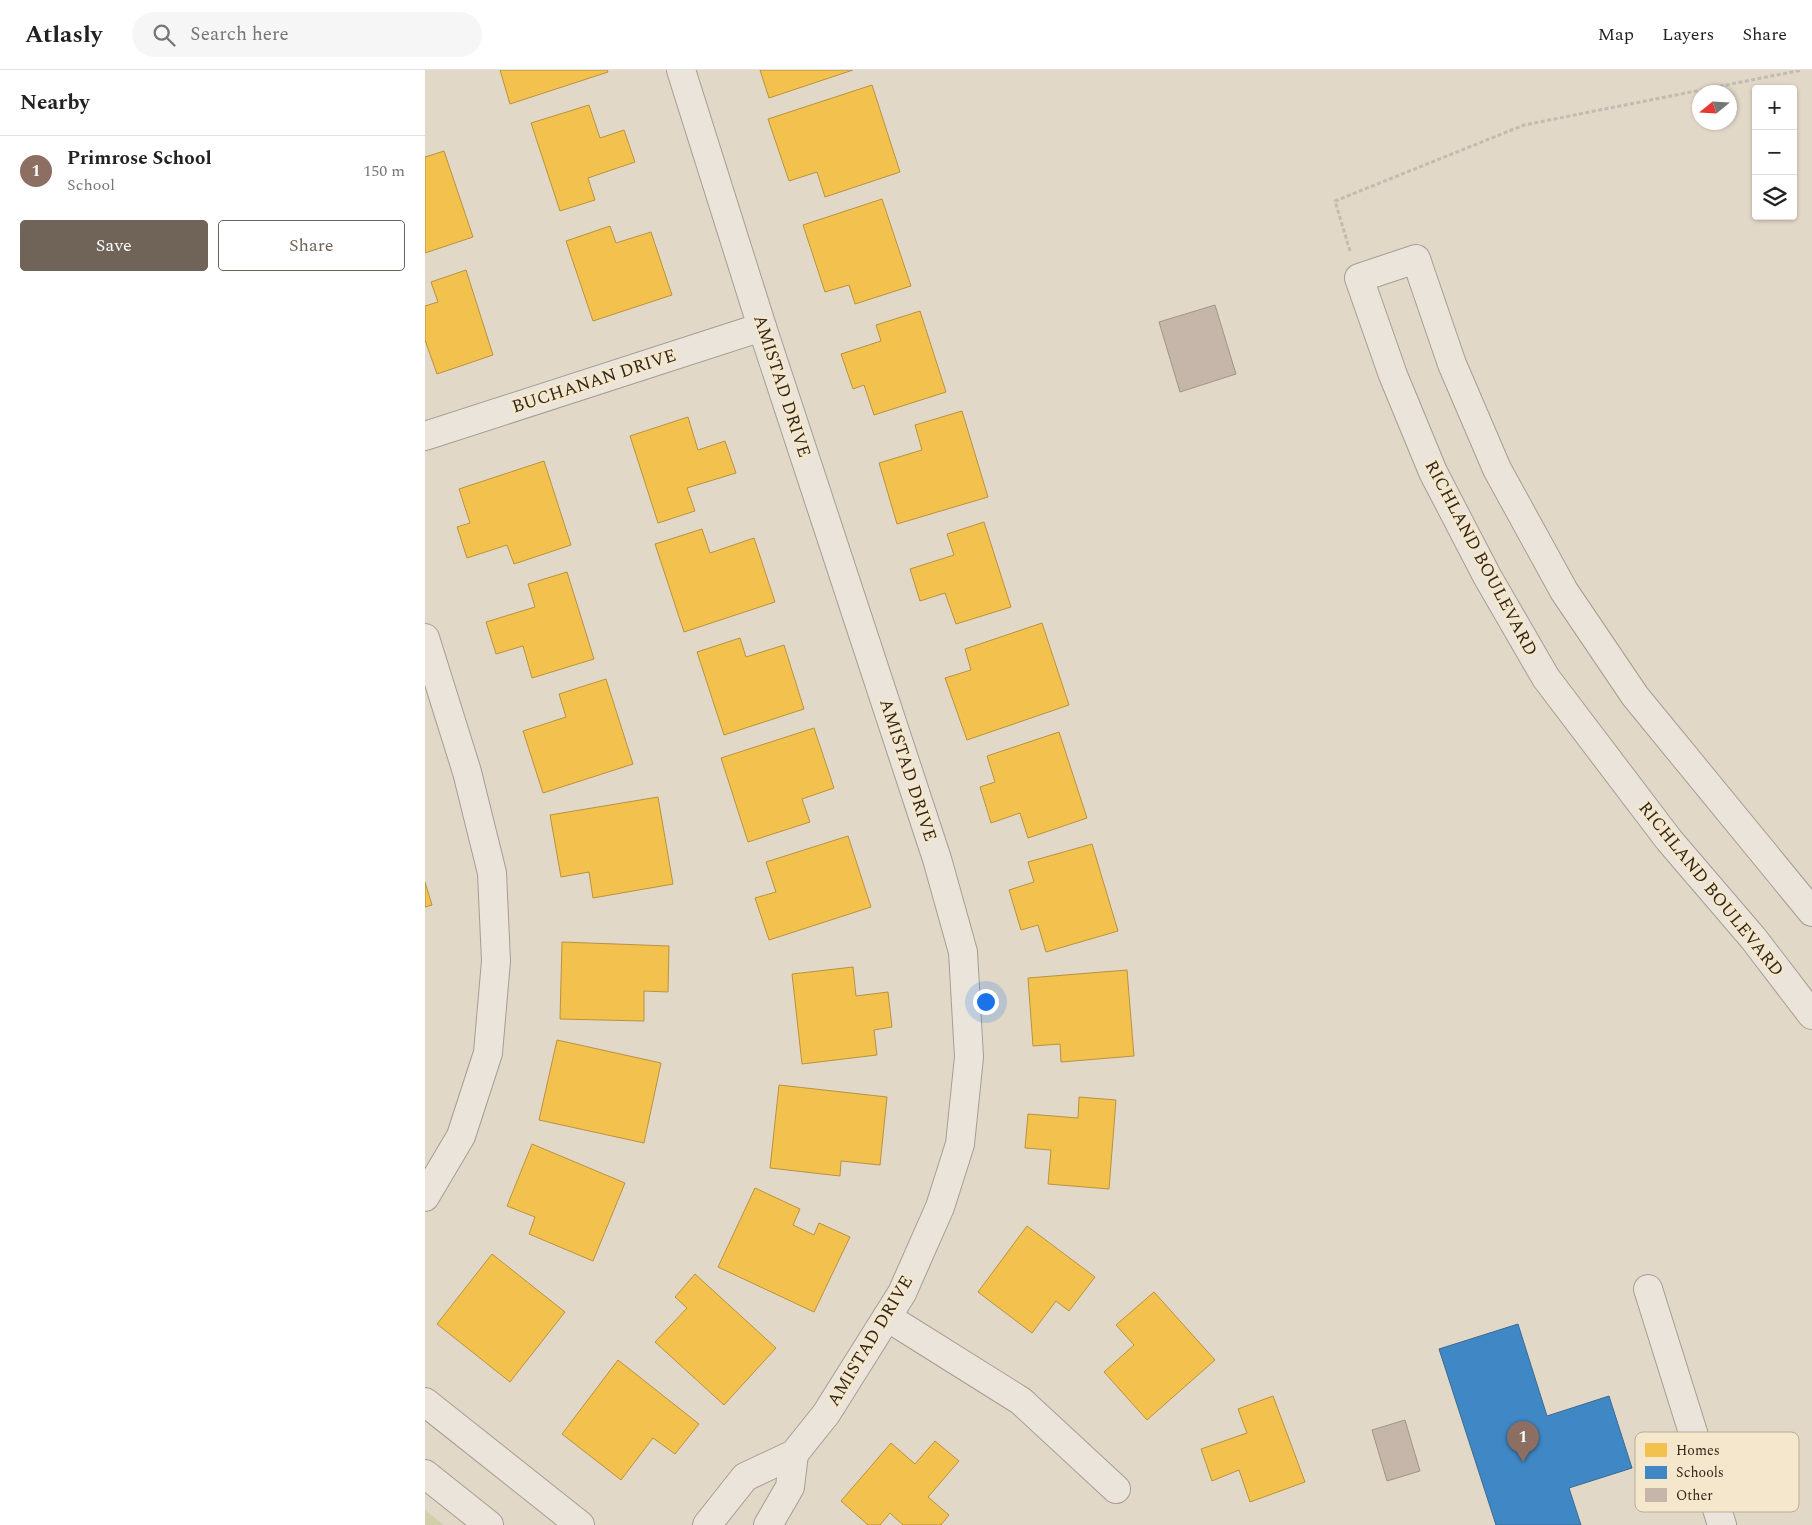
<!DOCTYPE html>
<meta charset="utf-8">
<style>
body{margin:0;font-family:Spectral,serif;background:#f6f6f6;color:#222}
.controls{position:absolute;right:15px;top:15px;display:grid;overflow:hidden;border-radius:5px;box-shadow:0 1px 4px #0004}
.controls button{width:45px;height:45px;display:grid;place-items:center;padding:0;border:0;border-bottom:1px solid #e0e0e0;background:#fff;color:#222;font:25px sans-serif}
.compass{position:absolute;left:1267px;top:15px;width:45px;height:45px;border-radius:50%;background:#fff;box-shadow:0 1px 4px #0004;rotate:252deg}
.you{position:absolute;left:560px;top:931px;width:18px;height:18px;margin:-12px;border:4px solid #fff;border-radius:50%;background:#1a73e8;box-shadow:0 0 0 8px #1a73e833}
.badge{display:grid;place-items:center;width:32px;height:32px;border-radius:50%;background:#706458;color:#fff;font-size:16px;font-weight:700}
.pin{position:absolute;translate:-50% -41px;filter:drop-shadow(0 1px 2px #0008)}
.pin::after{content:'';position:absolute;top:26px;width:18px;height:15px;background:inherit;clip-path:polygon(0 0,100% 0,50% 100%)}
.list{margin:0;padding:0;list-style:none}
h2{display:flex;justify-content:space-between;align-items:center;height:65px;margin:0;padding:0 20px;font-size:21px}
h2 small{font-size:16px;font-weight:400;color:#767676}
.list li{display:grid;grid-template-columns:32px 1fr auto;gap:15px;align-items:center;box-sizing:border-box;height:70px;padding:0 20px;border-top:1px solid #e0e0e0}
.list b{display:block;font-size:19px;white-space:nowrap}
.list p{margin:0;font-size:16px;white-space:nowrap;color:#767676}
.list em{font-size:16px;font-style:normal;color:#767676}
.actions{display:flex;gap:10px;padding:15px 20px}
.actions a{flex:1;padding:11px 0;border:1px solid #706458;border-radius:5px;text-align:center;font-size:18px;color:#706458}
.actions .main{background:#706458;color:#fff}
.icon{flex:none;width:28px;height:28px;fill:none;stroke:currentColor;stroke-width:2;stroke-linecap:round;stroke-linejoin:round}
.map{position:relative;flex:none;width:1387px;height:1455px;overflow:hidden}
header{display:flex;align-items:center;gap:30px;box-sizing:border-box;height:70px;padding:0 25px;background:#fff;border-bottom:1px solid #e0e0e0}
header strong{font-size:24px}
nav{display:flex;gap:28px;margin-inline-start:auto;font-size:18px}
.search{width:350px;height:45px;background:#f6f6f6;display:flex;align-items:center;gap:12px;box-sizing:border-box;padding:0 18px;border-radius:28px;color:#767676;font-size:19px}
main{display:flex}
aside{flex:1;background:#fff}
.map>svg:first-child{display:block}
.green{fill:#d2d0aa}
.homes{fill:#f2c14e;stroke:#b9923f}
.schools{fill:#3f88c5;stroke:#3b6b92}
.building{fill:#c5b6a9;stroke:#a19488}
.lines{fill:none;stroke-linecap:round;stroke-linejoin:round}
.minor-casing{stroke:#a69d92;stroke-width:30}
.path{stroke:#c2bbb1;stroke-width:3;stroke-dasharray:4 2.5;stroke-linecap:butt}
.minor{stroke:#eae4da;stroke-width:28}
.labels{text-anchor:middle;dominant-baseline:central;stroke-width:5;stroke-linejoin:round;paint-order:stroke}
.street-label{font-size:18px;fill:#33261b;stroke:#f4e7cc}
.key{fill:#f4e7cc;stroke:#baad97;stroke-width:1}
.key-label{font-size:14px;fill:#33261b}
</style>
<header>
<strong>Atlasly</strong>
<div class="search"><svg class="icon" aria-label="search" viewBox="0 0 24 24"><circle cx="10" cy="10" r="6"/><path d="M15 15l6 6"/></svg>Search here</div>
<nav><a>Map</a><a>Layers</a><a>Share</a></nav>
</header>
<main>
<aside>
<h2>Nearby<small></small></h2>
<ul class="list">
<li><span class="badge" style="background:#8d6e63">1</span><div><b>Primrose School</b><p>School</p></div><em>150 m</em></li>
</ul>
<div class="actions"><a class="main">Save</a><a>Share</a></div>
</aside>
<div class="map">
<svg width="1387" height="1455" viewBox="0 0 1387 1455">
<rect width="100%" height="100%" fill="#e2d8c8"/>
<!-- green -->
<polygon class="green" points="0,1440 19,1455 0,1455"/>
<!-- homes -->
<g class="homes">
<polygon points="75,0 182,0 183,2 85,34"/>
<polygon points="335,0 428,0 344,28"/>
<polygon points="447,15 475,102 400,127 392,102 364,111 343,49"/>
<polygon points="164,35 175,68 199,60 210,92 163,108 170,130 135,141 106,53"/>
<polygon points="19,81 48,167 0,183 0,87"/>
<polygon points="457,129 486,216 430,234 424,215 400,222 378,155"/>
<polygon points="185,156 191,173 226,162 247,225 168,251 141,171"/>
<polygon points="41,200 68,285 12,304 0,270 0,236 13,232 6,212"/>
<polygon points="495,241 521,322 449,345 439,315 428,319 416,284 456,271 451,255"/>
<polygon points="537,341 563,427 472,454 454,393 497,380 490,355"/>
<polygon points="263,347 273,380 300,371 311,403 262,418 270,441 233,453 205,366"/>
<polygon points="119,391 146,475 89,494 82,475 42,488 32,457 45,453 34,419"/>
<polygon points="559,452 586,537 531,554 520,523 495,531 485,499 529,485 522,464"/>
<polygon points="277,459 285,483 329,468 350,532 259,562 230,474"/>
<polygon points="142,502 169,589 107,608 98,576 71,584 61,552 110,537 103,514"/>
<polygon points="617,553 644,635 542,670 520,608 546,600 540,579"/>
<polygon points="315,568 321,587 359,575 379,639 299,665 272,582"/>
<polygon points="181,609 208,694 118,723 98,661 141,647 134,624"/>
<polygon points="389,658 409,718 377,729 385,752 323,772 296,688"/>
<polygon points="634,662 662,748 603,768 595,743 566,753 555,717 570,712 562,686"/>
<polygon points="233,727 248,814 168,828 164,802 136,807 125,745"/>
<polygon points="423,766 446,837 344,870 330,828 351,822 341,792"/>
<polygon points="667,774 693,861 621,882 613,855 596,860 584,820 609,812 603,792"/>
<polygon points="0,812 7,835 0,837"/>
<polygon points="137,872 244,876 243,922 219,921 219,951 135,949"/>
<polygon points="428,897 431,926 463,922 467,957 449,960 452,985 377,994 367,904"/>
<polygon points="702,900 709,986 636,992 635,974 608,976 603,908"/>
<polygon points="132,970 236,993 219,1073 114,1050"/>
<polygon points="354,1015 462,1027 455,1095 416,1091 415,1106 345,1098"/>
<polygon points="654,1027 691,1030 684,1119 623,1114 626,1080 600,1078 603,1044 653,1048"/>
<polygon points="107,1074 200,1113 168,1191 104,1164 110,1147 82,1136"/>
<polygon points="330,1118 375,1139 368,1155 389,1165 394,1153 425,1167 389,1242 293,1197"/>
<polygon points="602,1156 670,1207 644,1241 631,1231 607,1263 553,1222"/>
<polygon points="67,1184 140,1242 85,1312 12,1254"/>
<polygon points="270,1204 351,1278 299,1335 230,1272 262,1238 250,1227"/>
<polygon points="729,1222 790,1290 722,1350 679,1302 709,1275 691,1255"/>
<polygon points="193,1290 274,1354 250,1384 228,1368 196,1410 137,1364"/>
<polygon points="848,1326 880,1412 825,1432 814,1400 787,1411 776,1379 822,1363 813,1339"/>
<polygon points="510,1371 534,1391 503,1427 524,1445 516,1455 478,1455 465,1443 455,1455 443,1455 416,1431 466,1373 490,1394"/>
</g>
<!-- schools -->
<polygon class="schools" points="1093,1254 1122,1346 1184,1326 1207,1398 1144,1418 1156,1455 1071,1455 1014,1279"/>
<!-- building -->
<g class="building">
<polygon points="790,235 811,304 755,322 734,252"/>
<polygon points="980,1350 995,1401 962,1411 947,1360"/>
</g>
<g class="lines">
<defs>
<g id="minor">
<polyline points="256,0 337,257 512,789 538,882 544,987 535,1074 515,1137 477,1223 401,1344 369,1384 320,1407 282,1455"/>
<polyline points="0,366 337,257"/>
<polyline points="0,568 42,702 67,803 71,891 63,983 36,1066 0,1127"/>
<polyline points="1387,842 1210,626 1139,521 1072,399 1027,294 991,189 934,208 968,305 1008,402 1062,506 1121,608 1244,770 1328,868 1387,945"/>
<polyline points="1223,1219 1297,1455"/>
<polyline points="462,1247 596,1331 691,1419"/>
<polyline points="0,1332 155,1455"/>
<polyline points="0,1404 64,1455"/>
<polyline points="343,1455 365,1417 369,1384"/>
</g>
</defs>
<!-- minor casing -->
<use href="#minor" class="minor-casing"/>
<!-- path -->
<polyline class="path" points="925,181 910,131 1099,55 1377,0"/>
<!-- minor -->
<use href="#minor" class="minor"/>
</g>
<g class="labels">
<!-- street labels -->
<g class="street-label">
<text transform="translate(169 311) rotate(-18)">BUCHANAN DRIVE</text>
<text transform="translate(357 316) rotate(72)">AMISTAD DRIVE</text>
<text transform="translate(1056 488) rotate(62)">RICHLAND BOULEVARD</text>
<text transform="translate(483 700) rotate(72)">AMISTAD DRIVE</text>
<text transform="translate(1286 819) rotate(51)">RICHLAND BOULEVARD</text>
<text transform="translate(445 1271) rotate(-59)">AMISTAD DRIVE</text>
</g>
</g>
<!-- legend -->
<rect x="1210" y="1362" width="164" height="80" rx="8" class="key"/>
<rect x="1220" y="1373" width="22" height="14" fill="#f2c14e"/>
<rect x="1220" y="1396" width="22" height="13" fill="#3f88c5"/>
<rect x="1220" y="1418" width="22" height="14" fill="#c5b6a9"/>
<g class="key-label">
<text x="1251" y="1385">Homes</text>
<text x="1251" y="1407">Schools</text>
<text x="1251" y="1430">Other</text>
</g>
</svg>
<div class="controls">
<button>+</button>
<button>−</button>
<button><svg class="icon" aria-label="layers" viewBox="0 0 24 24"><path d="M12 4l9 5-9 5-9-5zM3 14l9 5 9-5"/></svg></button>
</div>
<svg class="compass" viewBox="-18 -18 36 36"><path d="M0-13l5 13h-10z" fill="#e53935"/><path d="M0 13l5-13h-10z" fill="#767676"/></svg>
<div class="you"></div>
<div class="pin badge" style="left:1098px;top:1392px;background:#8d6e63">1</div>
</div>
</main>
